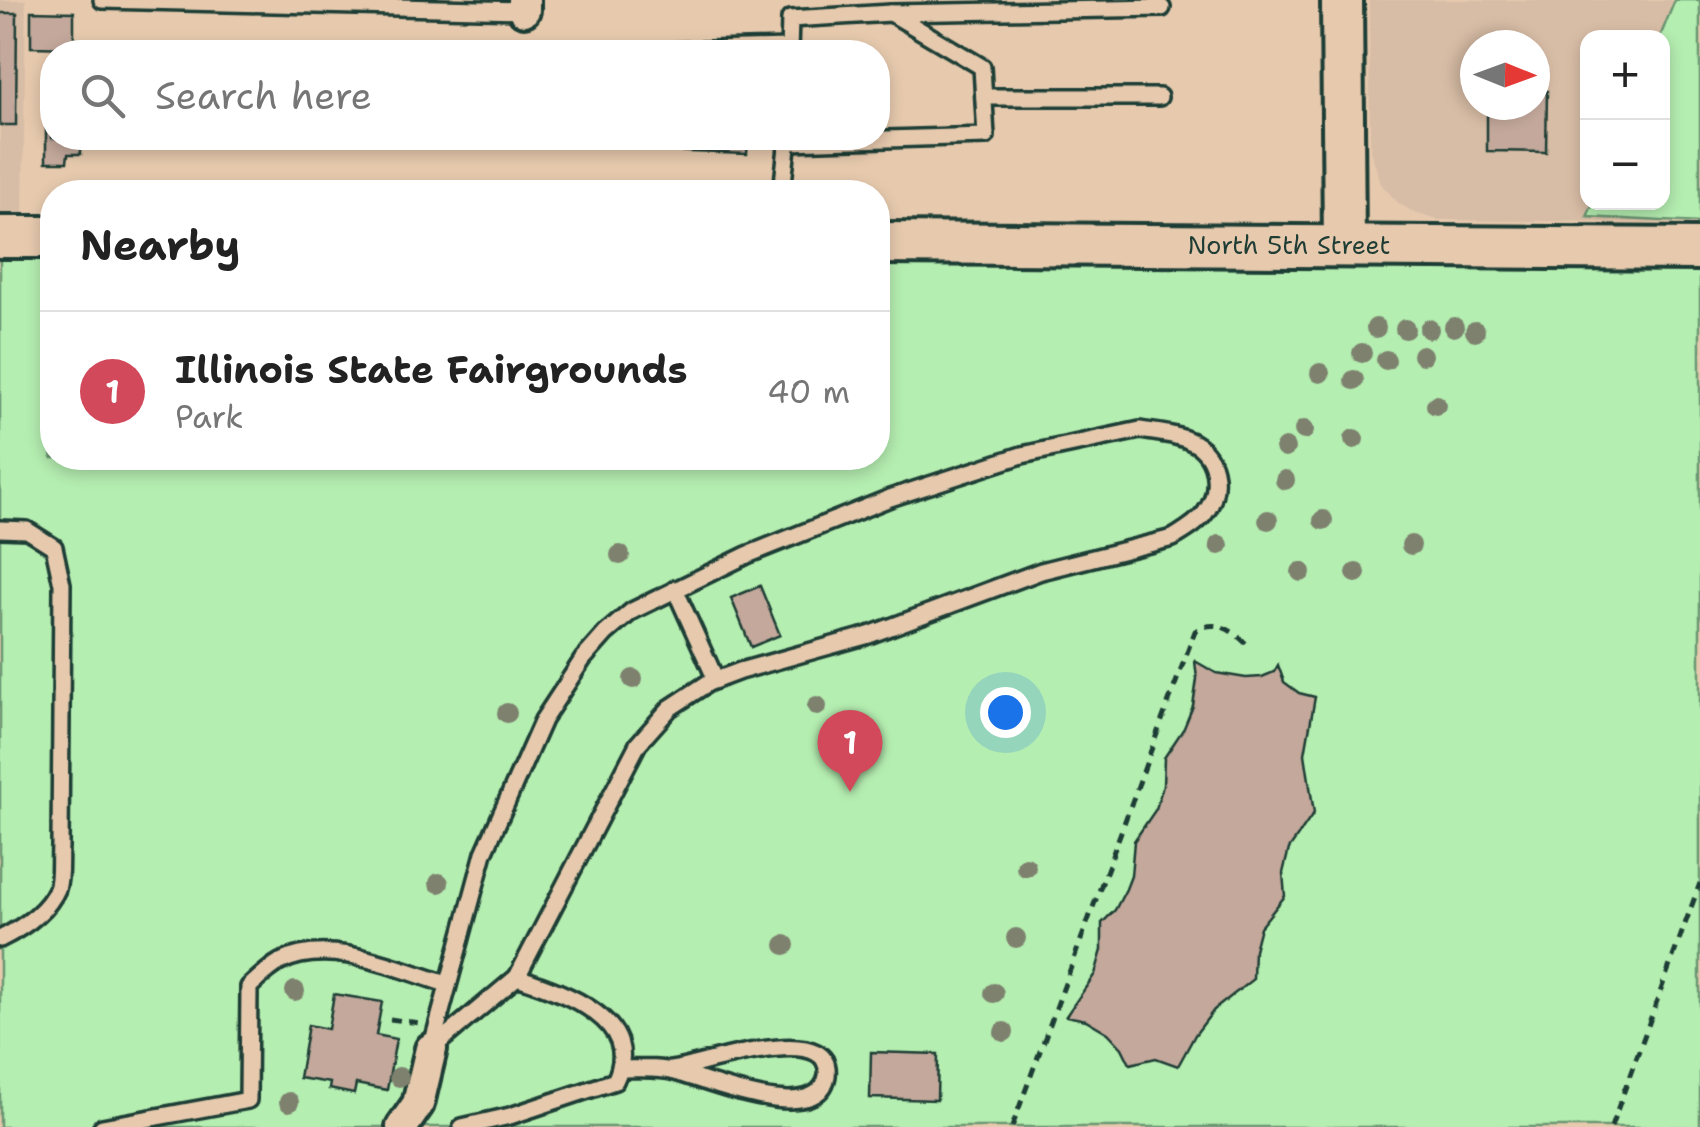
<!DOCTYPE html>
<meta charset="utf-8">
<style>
body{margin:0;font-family:"Shantell Sans",sans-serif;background:#f6f6f6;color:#222}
.controls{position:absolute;right:30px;top:30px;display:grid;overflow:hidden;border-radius:20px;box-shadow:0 5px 15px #0003}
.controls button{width:90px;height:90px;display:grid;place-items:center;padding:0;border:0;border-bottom:2px solid #e0e0e0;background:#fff;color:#222;font:50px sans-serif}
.compass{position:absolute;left:1460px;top:30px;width:90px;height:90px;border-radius:50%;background:#fff;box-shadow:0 5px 15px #0003;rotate:91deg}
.you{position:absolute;left:1005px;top:712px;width:35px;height:35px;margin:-25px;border:8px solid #fff;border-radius:50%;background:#1a73e8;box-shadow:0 0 0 15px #1a73e833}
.badge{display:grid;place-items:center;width:65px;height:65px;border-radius:50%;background:#d1495b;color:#fff;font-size:32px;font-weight:700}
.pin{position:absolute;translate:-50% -82px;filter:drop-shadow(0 2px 5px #0008)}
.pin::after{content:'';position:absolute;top:52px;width:35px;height:30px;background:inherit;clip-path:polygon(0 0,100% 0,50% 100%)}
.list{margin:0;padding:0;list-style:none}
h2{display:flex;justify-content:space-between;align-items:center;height:130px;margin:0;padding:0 40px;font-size:42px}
h2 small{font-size:32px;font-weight:400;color:#767676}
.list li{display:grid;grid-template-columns:65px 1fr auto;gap:30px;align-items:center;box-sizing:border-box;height:160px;padding:0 40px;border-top:2px solid #e0e0e0}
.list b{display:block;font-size:38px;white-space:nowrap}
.list p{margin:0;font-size:32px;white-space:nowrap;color:#767676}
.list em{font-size:32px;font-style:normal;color:#767676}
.icon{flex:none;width:55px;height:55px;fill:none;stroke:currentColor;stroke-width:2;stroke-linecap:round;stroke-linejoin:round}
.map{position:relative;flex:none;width:1700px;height:1127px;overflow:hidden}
.search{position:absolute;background:#fff;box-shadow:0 5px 15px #0003;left:40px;top:40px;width:850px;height:110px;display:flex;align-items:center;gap:25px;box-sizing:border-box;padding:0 35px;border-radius:40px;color:#767676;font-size:38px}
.panel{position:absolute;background:#fff;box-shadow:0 5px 15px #0003;left:40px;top:180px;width:850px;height:290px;border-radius:40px}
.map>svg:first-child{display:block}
.built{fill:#d8bda6;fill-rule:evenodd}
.green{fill:#b5eeb1;stroke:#6a9672;stroke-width:2.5}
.building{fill:#c3a89b;stroke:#1f3d34;stroke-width:2.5}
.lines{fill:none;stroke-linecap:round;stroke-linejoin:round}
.lane-casing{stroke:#1f3d34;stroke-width:22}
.street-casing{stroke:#1f3d34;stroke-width:38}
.secondary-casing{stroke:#1f3d34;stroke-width:48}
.path{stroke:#1f3d34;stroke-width:5;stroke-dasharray:10 8;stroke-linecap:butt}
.lane{stroke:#e7caae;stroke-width:15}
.street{stroke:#e7caae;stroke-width:30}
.secondary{stroke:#e7caae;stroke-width:40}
.tree{fill:#7d816e}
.labels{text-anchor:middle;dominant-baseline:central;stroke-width:9;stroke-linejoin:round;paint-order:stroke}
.street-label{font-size:25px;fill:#1f3d34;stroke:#e7caae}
</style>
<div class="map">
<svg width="1700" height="1127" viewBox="0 0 1700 1127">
<rect width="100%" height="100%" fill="#e7caae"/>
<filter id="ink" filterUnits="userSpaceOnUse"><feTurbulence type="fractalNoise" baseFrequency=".01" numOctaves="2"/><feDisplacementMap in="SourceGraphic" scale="20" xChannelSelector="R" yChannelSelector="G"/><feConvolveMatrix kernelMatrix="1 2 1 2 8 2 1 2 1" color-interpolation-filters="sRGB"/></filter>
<g filter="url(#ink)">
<!-- built -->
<g class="built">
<polygon points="0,0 26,0 23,217 0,217"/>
<path d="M1369,0H1700V223L1438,220L1414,213L1398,203L1381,184L1370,151ZM1588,38H1662V202H1588ZM1475,45H1535V105H1475Z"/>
</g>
<!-- green -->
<g class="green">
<polygon points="1675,0 1700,0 1700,223 1587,217 1593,203 1662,202 1662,38 1660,37"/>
<polygon points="0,257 52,258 52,458 878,458 878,263 1700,268 1700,1127 0,1127"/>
</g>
<!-- building -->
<g class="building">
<polygon points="31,11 74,12 74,48 31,47"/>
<polygon points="0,13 17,13 16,125 0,125"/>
<polygon points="1535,91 1547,91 1546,152 1487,151 1487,105 1535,105"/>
<polygon points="46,95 52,95 52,138 81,138 81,154 68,154 67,162 46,162"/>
<polygon points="665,138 748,138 747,154 664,151"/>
<polygon points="760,586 780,635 751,647 731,598"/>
<polygon points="1195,661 1216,673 1246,678 1262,677 1274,672 1278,665 1284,682 1299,693 1315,697 1305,754 1314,813 1289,849 1283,873 1285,896 1260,927 1254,950 1253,979 1214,1010 1195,1035 1178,1066 1156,1058 1130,1064 1122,1048 1108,1033 1086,1020 1066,1016 1095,974 1102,950 1102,923 1115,910 1126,889 1131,876 1134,841 1156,809 1163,785 1164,758 1184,728 1193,706 1197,679"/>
<polygon points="334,994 382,1002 376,1035 396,1039 387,1090 356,1084 354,1094 329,1089 330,1083 299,1078 308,1025 328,1029"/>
<polygon points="871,1052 938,1054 937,1100 870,1098"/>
</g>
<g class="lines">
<defs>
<g id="lane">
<polyline points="102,0 524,10"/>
<polyline points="891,13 1162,8"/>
<polyline points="672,51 789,48"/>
<polyline points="984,97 1159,97"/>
<polyline points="788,142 986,136 982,67 891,13 790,19 789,52"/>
<polyline points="782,192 788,138"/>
<path d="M1140,430C1159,433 1177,434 1194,443C1219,457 1221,492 1205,513C1197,524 1184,531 1173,538L1041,571L869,635L740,671L708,683L670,708L638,744L517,977L431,1049L484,853L543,720L583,659L606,633L632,611L747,555L890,498L1022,455Z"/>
<path d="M0,529L27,530L54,547L62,584L60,847C59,860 61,878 57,889C47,912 20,929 0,939"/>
<polyline points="675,589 716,680"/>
<path d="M621,1069C638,1069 658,1067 675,1072C710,1082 818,1127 827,1076C834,1018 700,1066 671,1070"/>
<path d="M102,1127L248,1100L249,987C258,979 269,968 280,962C331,937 397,969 447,984"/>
<path d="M462,1127L510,1116L615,1081C645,1019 561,992 517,977"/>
</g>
<g id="street">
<polyline points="524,10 524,0"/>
<polyline points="402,1127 418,1104 431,1049"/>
</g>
<g id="secondary">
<polyline points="1342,0 1344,245"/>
<polyline points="0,237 52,237"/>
<polyline points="878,243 1700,249"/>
</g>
</defs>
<!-- lane casing -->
<use href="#lane" class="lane-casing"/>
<!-- street casing -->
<use href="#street" class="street-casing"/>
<!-- secondary casing -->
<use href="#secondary" class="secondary-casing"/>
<!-- path -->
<g class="path">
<polyline points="390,1019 419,1023"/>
<path d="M1012,1127L1195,631C1217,617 1236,632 1251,649"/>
<polyline points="1611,1127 1700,883"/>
</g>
<!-- lane -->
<use href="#lane" class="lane"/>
<!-- street -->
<use href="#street" class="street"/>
<!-- secondary -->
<use href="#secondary" class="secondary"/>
</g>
<!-- trees -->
<g class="tree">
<circle cx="1454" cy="327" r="10"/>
<circle cx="1376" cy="328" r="10"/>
<circle cx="1405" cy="329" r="10"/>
<circle cx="1429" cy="329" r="10"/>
<circle cx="1475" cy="331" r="10"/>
<circle cx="1362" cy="353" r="10"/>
<circle cx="1422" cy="355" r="10"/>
<circle cx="1386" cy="360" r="10"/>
<circle cx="1320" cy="373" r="10"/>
<circle cx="1354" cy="380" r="10"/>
<circle cx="1436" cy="405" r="10"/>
<circle cx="1304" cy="430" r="10"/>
<circle cx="1354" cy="439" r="10"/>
<circle cx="1285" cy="448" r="10"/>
<circle cx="1285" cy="480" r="10"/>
<circle cx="1268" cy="520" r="10"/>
<circle cx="1323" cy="520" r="10"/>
<circle cx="1219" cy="545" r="10"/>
<circle cx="1411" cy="545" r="10"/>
<circle cx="620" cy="555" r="10"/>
<circle cx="1301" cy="572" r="10"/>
<circle cx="1356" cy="573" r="10"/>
<circle cx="633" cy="679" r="10"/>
<circle cx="817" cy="706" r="10"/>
<circle cx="507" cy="713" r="10"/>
<circle cx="1026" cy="867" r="10"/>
<circle cx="439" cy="883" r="10"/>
<circle cx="1016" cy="938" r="10"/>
<circle cx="785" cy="945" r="10"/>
<circle cx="295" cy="991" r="10"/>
<circle cx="994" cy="993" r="10"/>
<circle cx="1004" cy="1032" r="10"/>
<circle cx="399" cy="1077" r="10"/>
<circle cx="289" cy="1102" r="10"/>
</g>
</g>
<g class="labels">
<!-- street labels -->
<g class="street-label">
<text x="1289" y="245">North 5th Street</text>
</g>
</g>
</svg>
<div class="controls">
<button>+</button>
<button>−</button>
</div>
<svg class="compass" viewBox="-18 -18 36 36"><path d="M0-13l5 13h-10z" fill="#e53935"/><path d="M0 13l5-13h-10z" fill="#767676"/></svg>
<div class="you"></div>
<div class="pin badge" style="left:850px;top:792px">1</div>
<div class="search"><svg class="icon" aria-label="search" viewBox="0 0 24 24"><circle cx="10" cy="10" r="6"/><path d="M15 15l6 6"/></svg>Search here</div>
<section class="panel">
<h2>Nearby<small></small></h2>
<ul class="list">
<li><span class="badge">1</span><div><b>Illinois State Fairgrounds</b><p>Park</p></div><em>40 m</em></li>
</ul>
</section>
</div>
